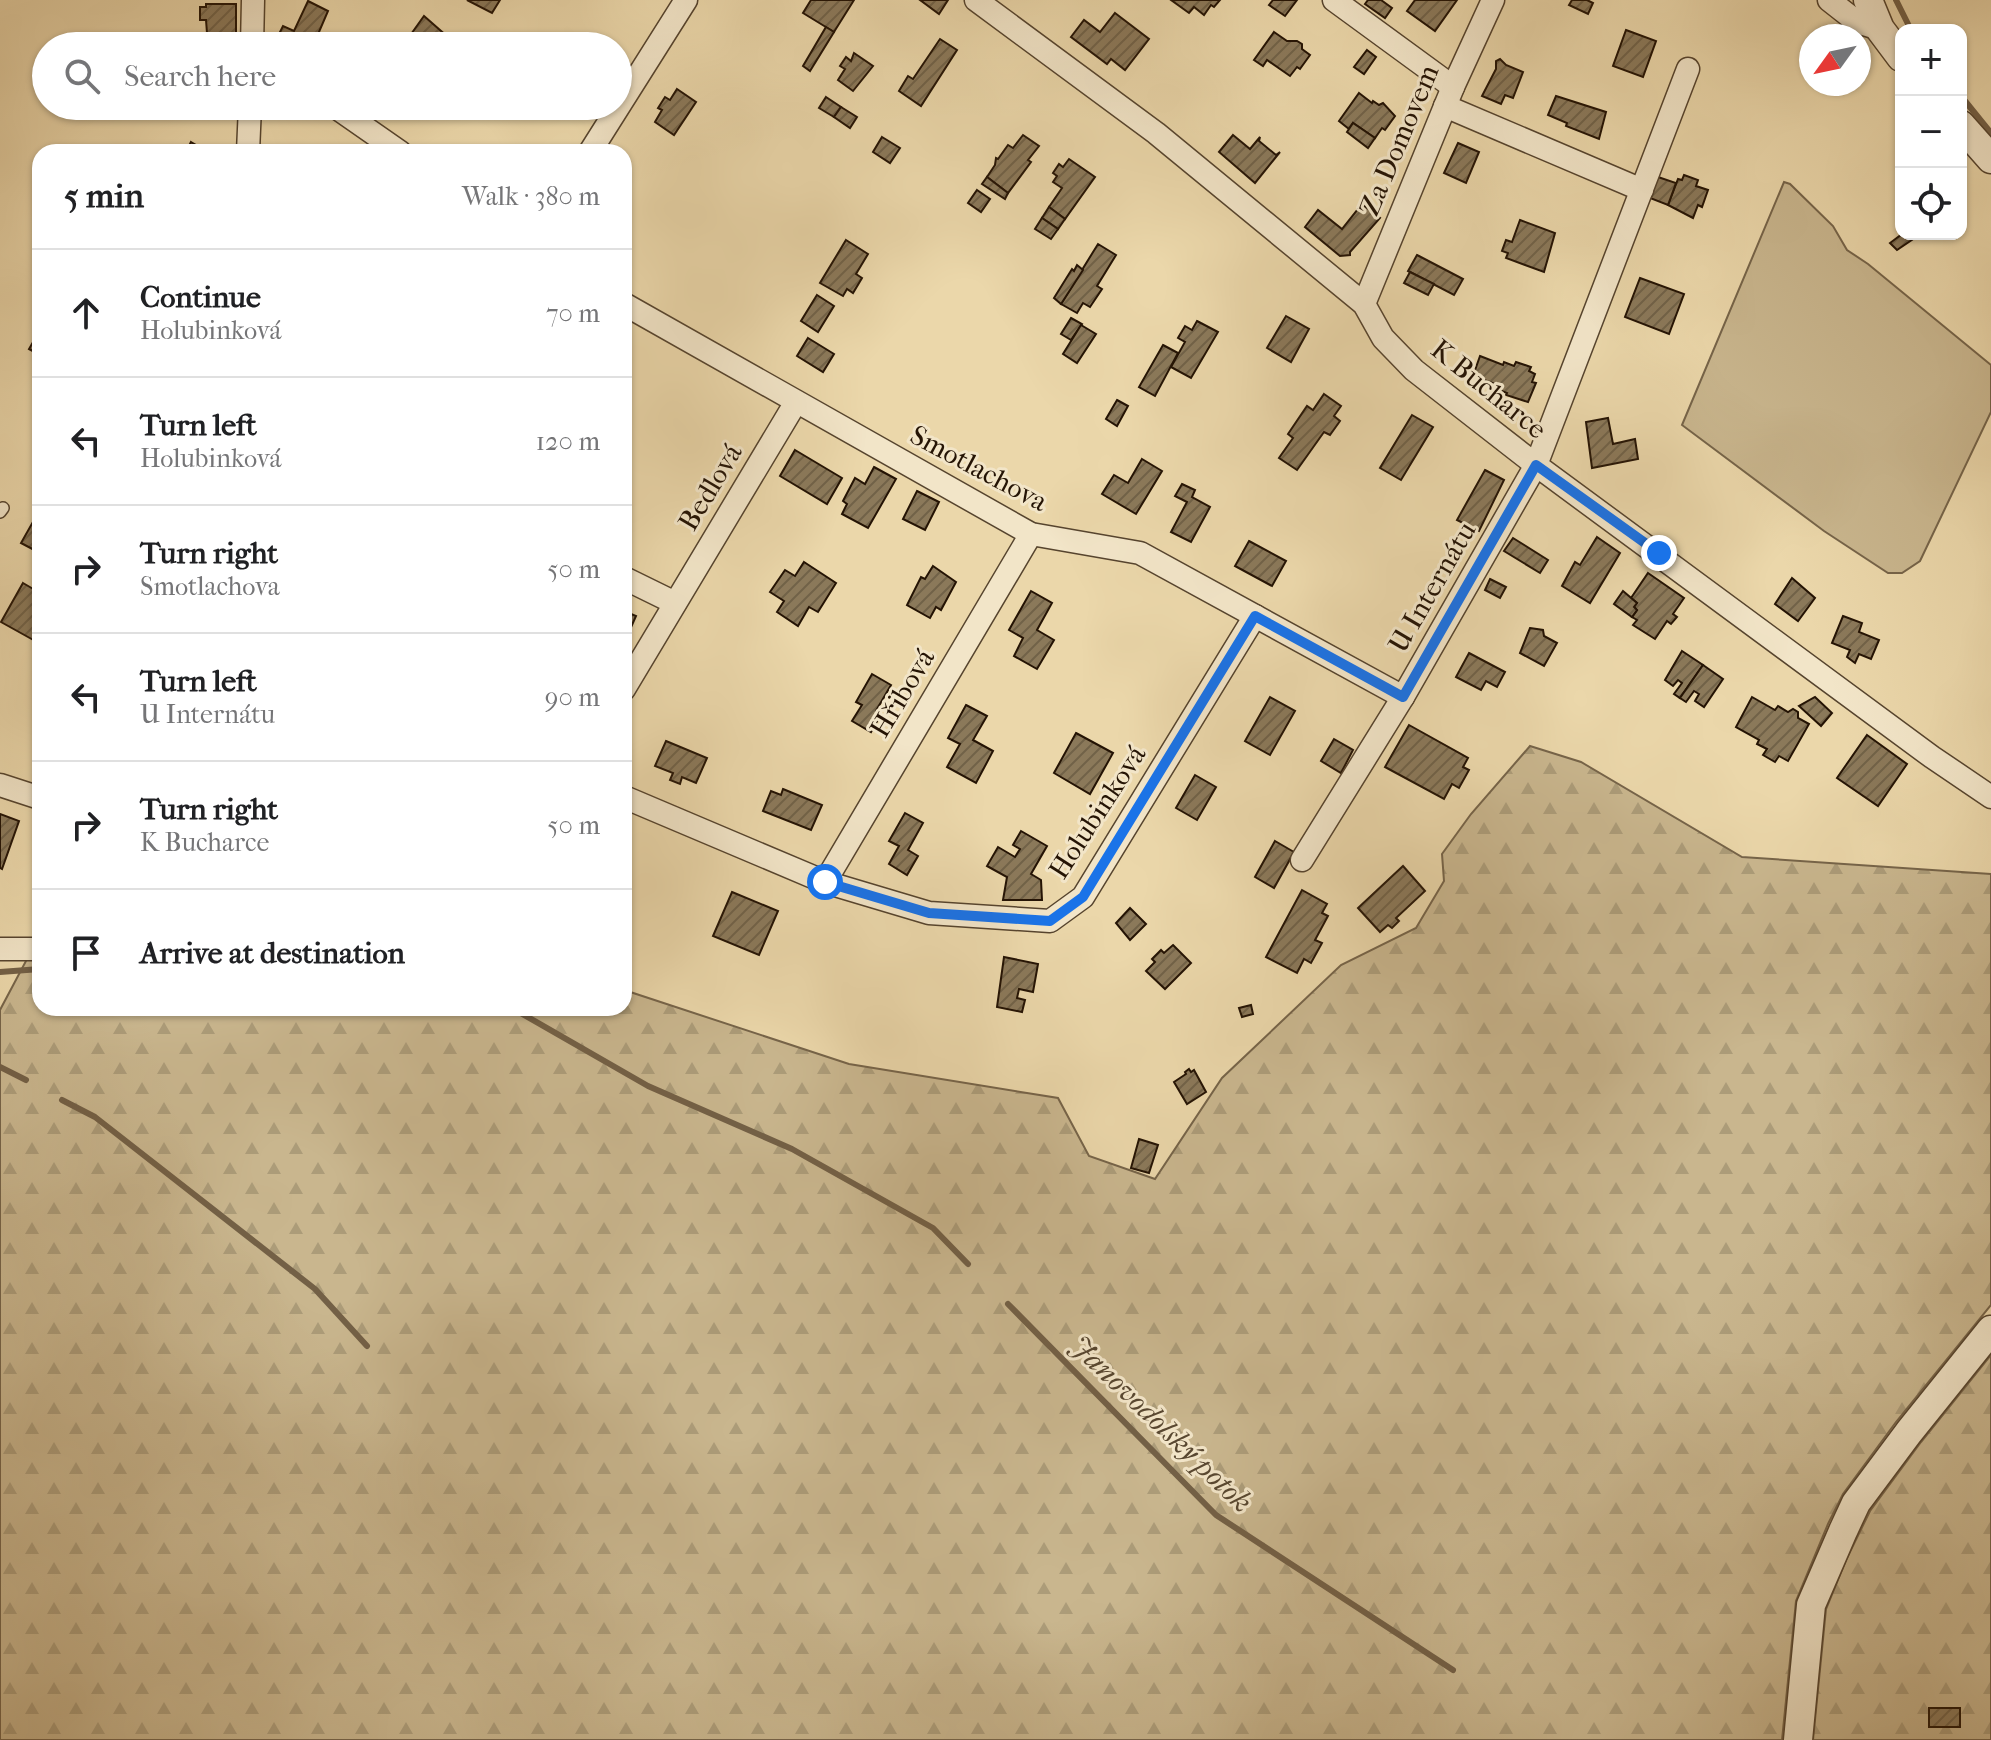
<!DOCTYPE html>
<meta charset="utf-8">
<style>
body{margin:0;font-family:"IM FELL French Canon",serif;background:#f2f2f2;color:#202124}
.controls{position:absolute;right:24px;top:24px;display:grid;overflow:hidden;border-radius:16px;box-shadow:0 2px 6px #0004}
.controls button{width:72px;height:72px;display:grid;place-items:center;padding:0;border:0;border-bottom:2px solid #e0e0e0;background:#fff;color:#202124;font:40px sans-serif}
.compass{position:absolute;left:1799px;top:24px;width:72px;height:72px;border-radius:50%;background:#fff;box-shadow:0 2px 6px #0004;rotate:237deg}
.stop{position:absolute;width:24px;height:24px;margin:-18px;border:6px solid #1a73e8;border-radius:50%;background:#fff}
.stop.end{background:#1a73e8;border-color:#fff;box-shadow:0 2px 8px #0008}
.list{margin:0;padding:0;list-style:none}
h2{display:flex;justify-content:space-between;align-items:center;height:104px;margin:0;padding:0 32px;font-size:34px}
h2 small{font-size:26px;font-weight:400;color:#757577}
.list li{display:grid;grid-template-columns:52px 1fr auto;gap:24px;align-items:center;box-sizing:border-box;height:128px;padding:0 32px;border-top:2px solid #e0e0e0}
.list b{display:block;font-size:30px;white-space:nowrap}
.list p{margin:0;font-size:26px;white-space:nowrap;color:#757577}
.list em{font-size:26px;font-style:normal;color:#757577}
.icon{flex:none;width:44px;height:44px;fill:none;stroke:currentColor;stroke-width:2;stroke-linecap:round;stroke-linejoin:round}
.map{position:relative;flex:none;width:1991px;height:1740px;overflow:hidden}
.search{position:absolute;background:#fff;box-shadow:0 2px 6px #0004;left:32px;top:32px;width:600px;height:88px;display:flex;align-items:center;gap:20px;box-sizing:border-box;padding:0 28px;border-radius:44px;color:#757577;font-size:30px}
.panel{position:absolute;background:#fff;box-shadow:0 2px 6px #0004;left:32px;top:144px;width:600px;height:872px;border-radius:24px}
.map>svg:first-child{display:block}
.green{fill:#c9b68e;stroke:#766449;stroke-width:2}
.forest{fill:url(#forest-firs);stroke:#766449;stroke-width:2}
.lines{fill:none;stroke-linecap:round;stroke-linejoin:round}
.stream{stroke:#736046;stroke-width:6}
.building{fill:url(#building-hatch);stroke:#241304;stroke-width:2}
.service-casing{stroke:#56442e;stroke-width:14}
.minor-casing{stroke:#56442e;stroke-width:25}
.tertiary-casing{stroke:#56442e;stroke-width:31}
.service{stroke:#f2e5c8;stroke-width:11}
.minor{stroke:#f2e5c8;stroke-width:22}
.tertiary{stroke:#f2e5c8;stroke-width:28}
.route{stroke:#1a73e8;stroke-width:10}
.labels{text-anchor:middle;dominant-baseline:central;stroke-width:6;stroke-linejoin:round;paint-order:stroke}
.street-label{font-size:28px;fill:#241304;stroke:#f2e5c8}
.water-label{font-size:30px;font-style:italic;fill:#584730;stroke:#f2e5c8}
</style>
<div class="map">
<svg width="1991" height="1740" viewBox="0 0 1991 1740">
<defs>
<pattern id="forest-firs" width="22" height="20" patternUnits="userSpaceOnUse" patternTransform="scale(2)"><rect width="22" height="20" fill="#c9b68e"/><path d="M5 1l3.5 6h-7zM16 11l3.5 6h-7z" fill="#ac9c79"/></pattern>
<pattern id="building-hatch" width="6" height="6" patternUnits="userSpaceOnUse" patternTransform="scale(2)"><rect width="6" height="6" fill="#8b795a"/><path d="M-1 1l2-2M0 6l6-6M5 7l2-2" fill="none" stroke="#716248"/></pattern>
</defs>
<rect width="100%" height="100%" fill="#ebd7aa"/>
<filter id="stains"><feTurbulence type="fractalNoise" baseFrequency=".0025" numOctaves="4"/><feColorMatrix values="0 0 0 0 .2 0 0 0 0 .09 0 0 0 0 .02 0 0 0 .5 -.17"/></filter>
<radialGradient id="worn" r=".72"><stop offset=".6" stop-color="#630" stop-opacity="0"/><stop offset="1" stop-color="#630" stop-opacity=".3"/></radialGradient>
<!-- green -->
<polygon class="green" points="1784,182 1790,184 1833,226 1847,250 1868,264 1991,365 1991,412 1920,561 1902,573 1888,573 1824,531 1682,425"/>
<!-- forest -->
<g class="forest">
<polygon points="1530,746 1581,762 1742,857 1991,874 1991,1305 1896,1422 1843,1494 1828,1524 1796,1601 1782,1740 0,1740 0,1010 27,959 40,960 40,1008 624,1008 624,990 849,1064 1058,1098 1089,1156 1155,1179 1222,1078 1341,965 1416,928 1444,881 1442,854 1471,814"/>
<polygon points="1991,1355 1991,1740 1813,1740 1826,1609 1846,1560 1870,1511 1921,1442"/>
</g>
<g class="lines">
<!-- stream -->
<g class="stream">
<polyline points="1896,0 1911,30"/>
<polyline points="1961,96 1991,133"/>
<polyline points="0,972 40,969"/>
<polyline points="512,1008 648,1086 792,1149 933,1228 968,1264"/>
<polyline points="0,1067 26,1080"/>
<polyline points="62,1100 95,1117 315,1289 367,1346"/>
<polyline points="1008,1304 1216,1515 1453,1670"/>
</g>
</g>
<!-- building -->
<g class="building">
<polygon points="467,0 500,0 492,13"/>
<polygon points="811,0 854,0 834,32 803,13"/>
<polygon points="920,0 948,0 939,14"/>
<polygon points="1171,0 1220,0 1214,7 1211,5 1204,15 1194,7 1189,13"/>
<polygon points="1273,0 1297,0 1285,16 1269,5"/>
<polygon points="1368,0 1381,0 1392,8 1385,18 1365,4"/>
<polygon points="1415,0 1457,0 1435,31 1407,11"/>
<polygon points="1572,0 1587,0 1593,3 1588,14 1569,5"/>
<polygon points="308,1 328,11 313,46 273,46 283,26 294,31"/>
<polygon points="206,4 236,4 236,38 222,38 222,46 208,46 206,20 200,20 200,7 206,7"/>
<polygon points="1115,13 1149,39 1125,70 1111,59 1107,64 1071,37 1084,20 1100,32"/>
<polygon points="424,16 449,38 443,46 404,44"/>
<polygon points="826,27 834,32 810,71 803,66"/>
<polygon points="1626,30 1656,41 1643,77 1613,66"/>
<polygon points="1274,32 1287,41 1297,41 1302,44 1302,49 1310,55 1300,69 1297,67 1290,76 1267,60 1263,66 1254,60"/>
<polygon points="581,35 598,46 574,46"/>
<polygon points="940,39 957,50 921,106 899,91 908,76 913,79"/>
<polygon points="1367,50 1376,57 1364,74 1354,67"/>
<polygon points="854,53 873,66 853,91 838,80 845,69 840,66 846,57 851,61"/>
<polygon points="1500,59 1506,65 1523,72 1513,98 1505,95 1501,104 1482,96 1496,69 1496,61"/>
<polygon points="677,89 696,102 674,135 655,122 662,110 658,108 665,97 670,100"/>
<polygon points="1359,93 1372,103 1373,101 1379,105 1383,103 1395,116 1385,130 1382,128 1375,138 1353,123 1349,129 1339,121"/>
<polygon points="1556,96 1606,112 1599,139 1566,126 1567,123 1548,115"/>
<polygon points="826,97 841,107 834,117 819,108"/>
<polygon points="142,106 165,106 158,118 141,109"/>
<polygon points="187,106 219,106 213,118 193,108 190,112 185,110"/>
<polygon points="841,107 857,117 850,128 834,117"/>
<polygon points="1353,123 1375,138 1368,148 1347,132"/>
<polygon points="1023,135 1039,146 1028,160 1031,162 1008,193 987,177 995,165 996,158 998,159 1008,145 1013,148"/>
<polygon points="1233,135 1250,149 1260,137 1259,141 1276,155 1280,152 1255,183 1219,152"/>
<polygon points="882,137 900,148 890,163 873,152"/>
<polygon points="191,142 208,152 186,152"/>
<polygon points="1458,143 1479,152 1466,183 1444,173"/>
<polygon points="1069,159 1095,177 1065,219 1049,207 1062,188 1053,182 1057,176 1053,173 1059,164 1063,167"/>
<polygon points="1684,175 1698,180 1696,186 1708,190 1702,207 1698,205 1693,218 1668,205 1678,179 1682,180"/>
<polygon points="987,177 1008,193 1005,199 982,184"/>
<polygon points="1658,177 1676,183 1668,205 1650,198"/>
<polygon points="977,190 990,199 981,212 968,203"/>
<polygon points="1362,204 1380,218 1350,252 1350,255 1340,256 1305,227 1318,210 1342,229"/>
<polygon points="1049,207 1065,219 1058,229 1042,218"/>
<polygon points="1042,218 1058,229 1051,239 1035,229"/>
<polygon points="1520,220 1555,233 1544,272 1506,258 1508,253 1502,251 1506,240 1512,242"/>
<polygon points="1902,234 1919,235 1897,250 1890,243"/>
<polygon points="846,240 868,254 856,274 862,278 853,293 847,289 843,296 820,283"/>
<polygon points="1098,244 1116,255 1097,286 1102,289 1090,307 1083,303 1077,313 1061,304"/>
<polygon points="1417,255 1463,279 1454,295 1408,271"/>
<polygon points="1077,265 1083,270 1061,304 1054,298 1072,269 1074,271"/>
<polygon points="1410,272 1434,284 1428,295 1404,283"/>
<polygon points="1640,278 1684,294 1669,334 1625,317"/>
<polygon points="817,295 834,306 818,332 801,321"/>
<polygon points="1286,316 1309,329 1291,362 1267,348"/>
<polygon points="1071,318 1082,324 1071,340 1061,334"/>
<polygon points="1197,321 1218,332 1191,378 1171,367 1185,342 1178,338 1185,326 1192,330"/>
<polygon points="1081,325 1096,334 1077,363 1063,354"/>
<polygon points="40,330 40,355 29,349"/>
<polygon points="808,338 834,354 823,372 797,356"/>
<polygon points="1163,345 1178,353 1155,396 1139,387"/>
<polygon points="1480,356 1503,365 1504,362 1514,366 1516,362 1531,367 1529,371 1535,374 1532,382 1536,383 1528,402 1506,395 1507,393 1494,388 1495,384 1473,376"/>
<polygon points="1324,394 1341,406 1334,416 1340,421 1330,435 1324,432 1297,470 1279,458 1293,438 1288,434 1307,406 1313,410"/>
<polygon points="1117,400 1128,406 1117,426 1106,419"/>
<polygon points="1412,415 1433,427 1401,480 1380,468"/>
<polygon points="1608,418 1613,444 1635,439 1638,459 1592,468 1586,422"/>
<polygon points="795,450 842,478 827,504 780,476"/>
<polygon points="1142,459 1162,471 1136,514 1102,494 1114,475 1128,483"/>
<polygon points="874,467 896,479 868,528 842,514 847,504 843,501 855,478 865,484"/>
<polygon points="1485,470 1504,480 1479,531 1457,520"/>
<polygon points="1182,484 1195,490 1192,497 1210,507 1191,542 1171,532 1187,502 1175,496"/>
<polygon points="917,491 939,502 925,530 903,519"/>
<polygon points="38,513 40,514 40,553 21,543"/>
<polygon points="1597,537 1620,553 1590,603 1562,586 1575,562 1580,565"/>
<polygon points="1513,538 1548,560 1540,573 1504,551"/>
<polygon points="1249,541 1286,561 1272,586 1235,566"/>
<polygon points="804,562 836,583 818,612 809,607 798,626 777,612 784,601 770,592 785,570 795,576"/>
<polygon points="933,566 956,582 941,610 936,607 930,618 907,605 921,577 925,579"/>
<polygon points="1648,573 1684,598 1673,614 1677,617 1671,624 1667,621 1655,639 1633,625 1637,620 1632,617 1637,610 1634,607 1637,603 1631,598"/>
<polygon points="1792,578 1815,598 1798,621 1775,604"/>
<polygon points="1490,579 1506,587 1500,598 1485,590"/>
<polygon points="23,583 40,593 38,615 40,617 40,637 37,642 1,622"/>
<polygon points="1031,591 1052,603 1037,630 1054,640 1037,669 1014,656 1023,638 1009,630"/>
<polygon points="1623,591 1637,603 1634,607 1637,610 1632,617 1614,604"/>
<polygon points="624,611 636,616 624,643"/>
<polygon points="1843,616 1862,623 1859,632 1879,640 1871,659 1859,654 1855,663 1847,657 1850,650 1832,643"/>
<polygon points="1530,628 1543,630 1544,636 1557,643 1544,666 1520,653"/>
<polygon points="1682,651 1703,665 1680,698 1674,694 1682,683 1678,680 1673,686 1665,680"/>
<polygon points="1469,653 1505,672 1497,687 1486,681 1481,690 1456,677"/>
<polygon points="1703,665 1723,679 1704,707 1695,701 1699,694 1694,691 1686,702 1680,698"/>
<polygon points="872,674 891,685 876,711 881,714 871,732 852,721 862,705 856,702"/>
<polygon points="1270,697 1295,711 1270,755 1245,741"/>
<polygon points="1752,697 1775,710 1778,706 1788,712 1793,709 1798,712 1798,718 1809,724 1788,761 1779,756 1775,762 1763,755 1767,749 1757,744 1759,740 1736,727"/>
<polygon points="1815,697 1832,713 1821,726 1799,706"/>
<polygon points="966,705 987,716 973,740 993,751 976,783 947,767 960,744 948,738"/>
<polygon points="1409,725 1468,758 1463,767 1469,770 1459,788 1452,784 1444,799 1385,767"/>
<polygon points="1076,733 1113,753 1090,794 1054,773"/>
<polygon points="1867,735 1907,764 1878,806 1837,778"/>
<polygon points="1334,739 1353,750 1341,773 1321,761"/>
<polygon points="666,741 707,758 696,783 682,777 680,784 670,780 673,773 655,766"/>
<polygon points="1195,775 1216,787 1197,820 1176,808"/>
<polygon points="783,789 822,805 811,830 763,811 771,791 781,795"/>
<polygon points="905,813 923,823 908,850 918,856 907,875 889,864 899,846 889,841"/>
<polygon points="0,814 19,821 2,869 0,868"/>
<polygon points="1021,831 1047,846 1031,874 1041,880 1042,900 1003,900 1007,877 987,866 998,847 1015,857 1020,849 1013,845"/>
<polygon points="1275,841 1294,852 1274,888 1255,877"/>
<polygon points="1403,866 1425,891 1396,918 1399,921 1392,928 1388,925 1380,932 1358,908"/>
<polygon points="1302,890 1327,904 1322,913 1328,916 1315,940 1322,943 1311,963 1304,959 1297,973 1266,957"/>
<polygon points="732,892 778,911 759,955 713,936"/>
<polygon points="1130,908 1146,924 1130,940 1116,923"/>
<polygon points="1173,945 1191,963 1165,989 1146,971 1155,962 1152,959 1161,950 1164,953"/>
<polygon points="1004,957 1038,964 1033,992 1019,989 1017,998 1025,1000 1022,1012 997,1007"/>
<polygon points="1251,1005 1253,1014 1242,1017 1239,1008"/>
<polygon points="1189,1069 1191,1072 1194,1070 1206,1092 1187,1104 1174,1082 1186,1074 1185,1072"/>
<polygon points="1139,1139 1158,1145 1149,1173 1131,1168"/>
<rect x="1929" y="1708" width="31" height="19"/>
</g>
<g class="lines">
<defs>
<polyline id="service" points="0,512 3,508"/>
<g id="minor">
<polyline points="976,0 1156,133 1364,304 1383,338 1414,370 1536,465 1932,757 1991,797"/>
<polyline points="1334,0 1453,87"/>
<polyline points="1829,0 1857,22 1880,29"/>
<polyline points="252,46 253,0"/>
<polyline points="334,106 400,152"/>
<polyline points="1445,106 1642,190"/>
<polyline points="248,152 250,106"/>
<polyline points="590,152 686,0"/>
<polyline points="624,304 1031,534 1140,553 1403,697"/>
<polyline points="1364,304 1453,87 1493,0"/>
<polyline points="624,578 675,603"/>
<polyline points="624,689 796,402"/>
<polyline points="0,785 40,798"/>
<polyline points="624,797 825,882 929,913 1050,921 1083,897 1255,616"/>
<polyline points="1302,860 1403,697 1536,465 1688,69"/>
<polyline points="825,882 1031,534"/>
<polyline points="0,949 40,949"/>
</g>
<g id="tertiary">
<polyline points="1868,0 1880,29 1901,57"/>
<polyline points="1961,125 1991,159"/>
<polyline points="1798,1740 1811,1605 1843,1531 1856,1503 1909,1432 1991,1330"/>
</g>
</defs>
<!-- service casing -->
<use href="#service" class="service-casing"/>
<!-- minor casing -->
<use href="#minor" class="minor-casing"/>
<!-- tertiary casing -->
<use href="#tertiary" class="tertiary-casing"/>
<!-- service -->
<use href="#service" class="service"/>
<!-- minor -->
<use href="#minor" class="minor"/>
<!-- tertiary -->
<use href="#tertiary" class="tertiary"/>
</g>
<g class="lines">
<!-- route -->
<polyline class="route" points="825,882 929,913 1050,921 1083,897 1255,616 1403,697 1536,465 1659,553"/>
</g>
<g class="labels">
<!-- street labels -->
<g class="street-label">
<text transform="translate(1399 140) rotate(-67)">Za Domovem</text>
<text transform="translate(1489 389) rotate(39)">K Bucharce</text>
<text transform="translate(979 468) rotate(28)">Smotlachova</text>
<text transform="translate(710 487) rotate(-59)">Bedlová</text>
<text transform="translate(1432 587) rotate(-60)">U Internátu</text>
<text transform="translate(902 693) rotate(-59)">Hřibová</text>
<text transform="translate(1097 812) rotate(-57)">Holubinková</text>
</g>
<!-- water labels -->
<g class="water-label">
<text transform="translate(1161 1424) rotate(44)">Janovodolský potok</text>
</g>
</g>
<rect width="100%" height="100%" filter="url(#stains)"/>
<rect width="100%" height="100%" fill="url(#worn)"/>
</svg>
<div class="controls">
<button>+</button>
<button>−</button>
<button><svg class="icon" aria-label="locate" viewBox="0 0 24 24"><circle cx="12" cy="12" r="6"/><path d="M12 2v4M12 18v4M2 12h4M18 12h4"/></svg></button>
</div>
<svg class="compass" viewBox="-18 -18 36 36"><path d="M0-13l5 13h-10z" fill="#e53935"/><path d="M0 13l5-13h-10z" fill="#757577"/></svg>
<div class="stop" style="left:825px;top:882px"></div>
<div class="stop end" style="left:1659px;top:553px"></div>
<div class="search"><svg class="icon" aria-label="search" viewBox="0 0 24 24"><circle cx="10" cy="10" r="6"/><path d="M15 15l6 6"/></svg>Search here</div>
<section class="panel">
<h2>5 min<small>Walk · 380 m</small></h2>
<ul class="list">
<li><svg class="icon" aria-label="ahead" viewBox="0 0 24 24"><path d="M12 20V5M6 11l6-6 6 6"/></svg><div><b>Continue</b><p>Holubinková</p></div><em>70 m</em></li>
<li><svg class="icon" aria-label="left" viewBox="0 0 24 24"><path d="M17 20v-9H6M10 6l-5 5 5 5"/></svg><div><b>Turn left</b><p>Holubinková</p></div><em>120 m</em></li>
<li><svg class="icon" aria-label="right" viewBox="0 0 24 24"><path d="M7 20v-9h11M14 6l5 5-5 5"/></svg><div><b>Turn right</b><p>Smotlachova</p></div><em>50 m</em></li>
<li><svg class="icon" aria-label="left" viewBox="0 0 24 24"><path d="M17 20v-9H6M10 6l-5 5 5 5"/></svg><div><b>Turn left</b><p>U Internátu</p></div><em>90 m</em></li>
<li><svg class="icon" aria-label="right" viewBox="0 0 24 24"><path d="M7 20v-9h11M14 6l5 5-5 5"/></svg><div><b>Turn right</b><p>K Bucharce</p></div><em>50 m</em></li>
<li><svg class="icon" aria-label="arrive" viewBox="0 0 24 24"><path d="M6 21V4h12l-3 4 3 4H6"/></svg><div><b>Arrive at destination</b></div></li>
</ul>
</section>
</div>
